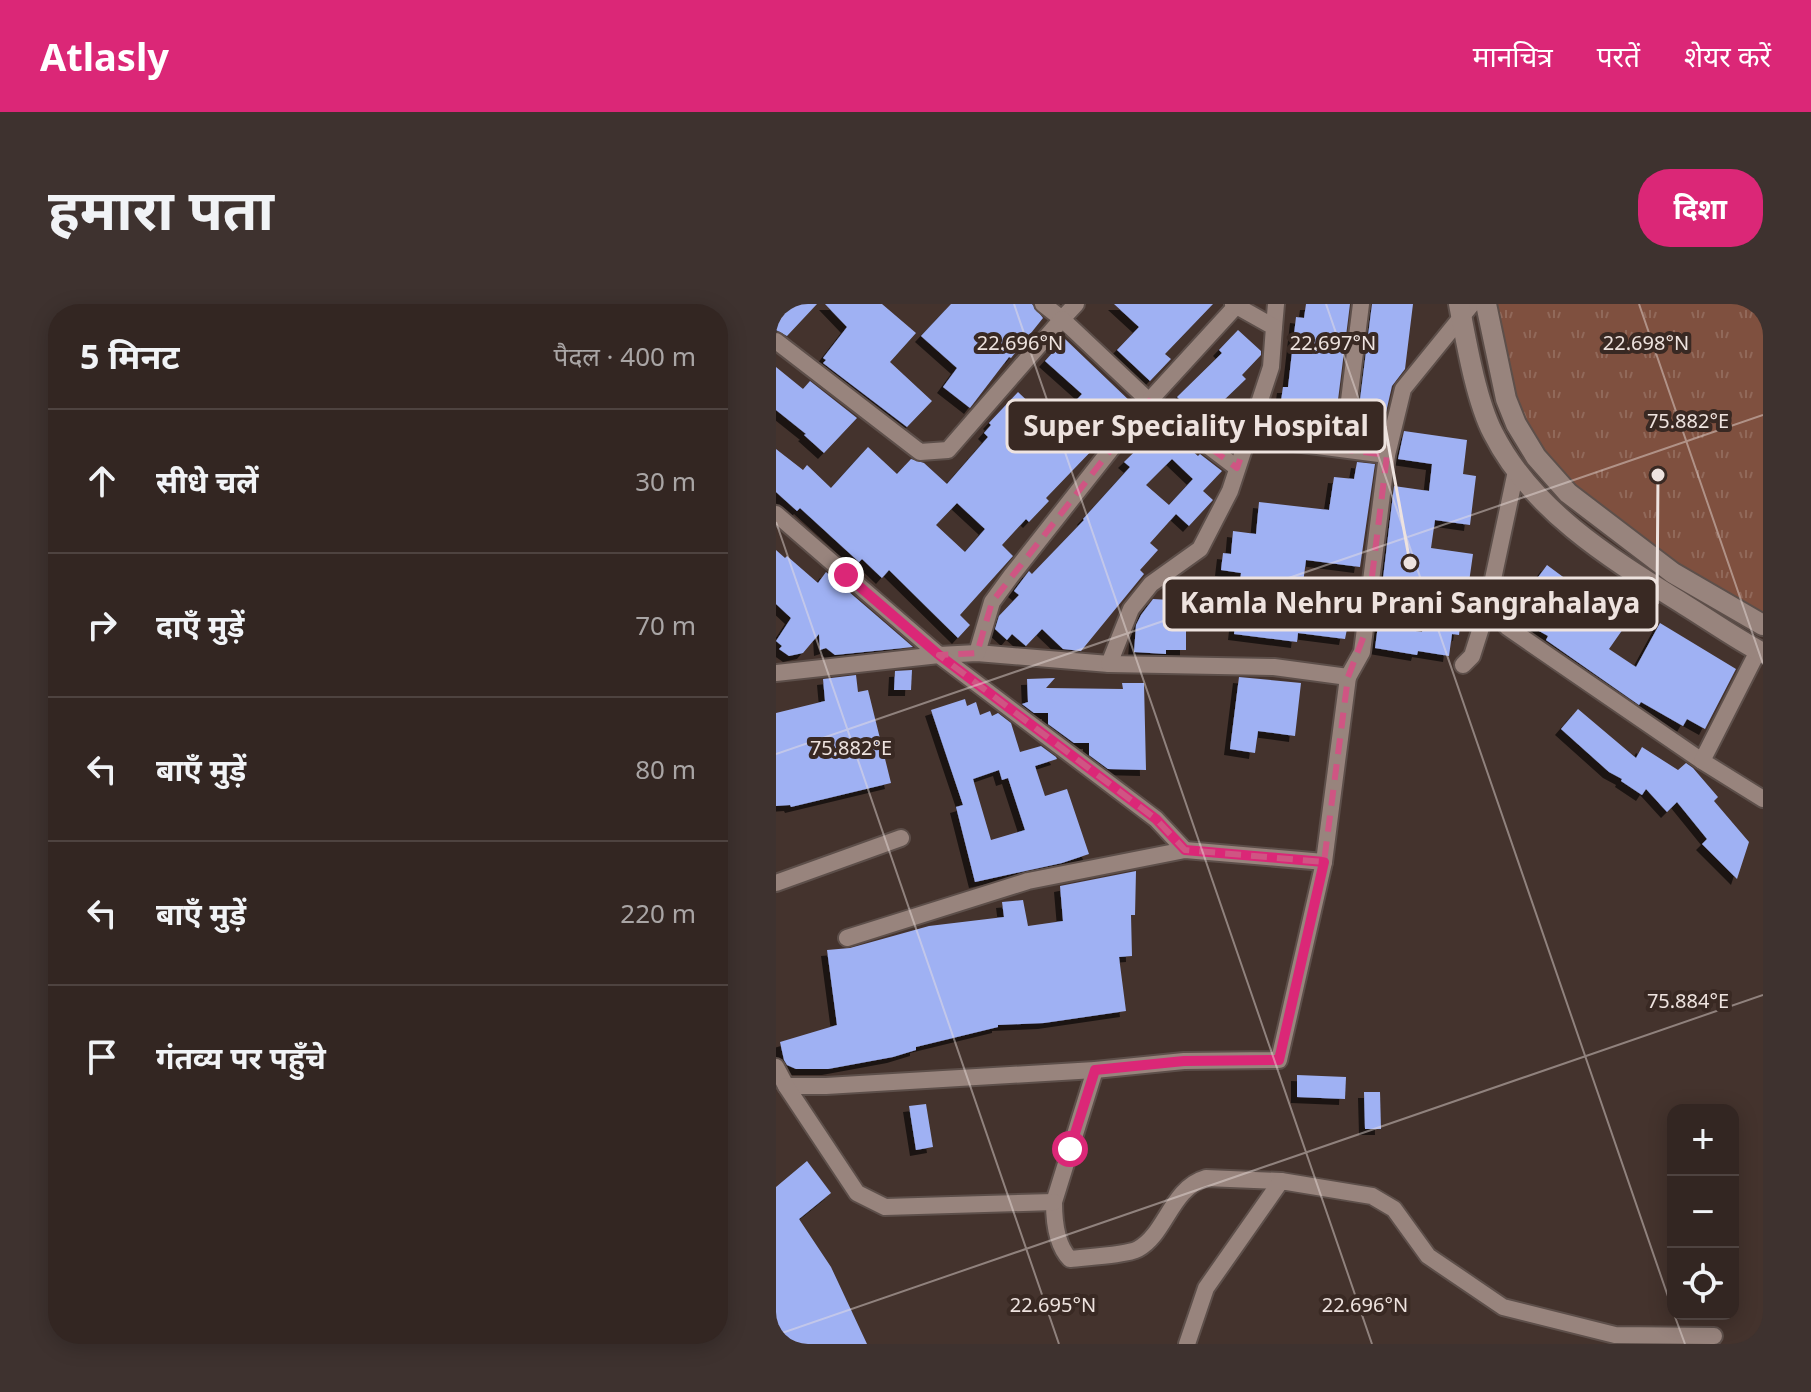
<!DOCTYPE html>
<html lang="hi">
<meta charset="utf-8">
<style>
body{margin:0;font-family:"Noto Sans","Noto Sans Devanagari",sans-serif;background:#3e322f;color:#f1f3f6}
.controls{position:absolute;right:24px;bottom:24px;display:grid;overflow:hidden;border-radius:16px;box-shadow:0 4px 20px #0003}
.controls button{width:72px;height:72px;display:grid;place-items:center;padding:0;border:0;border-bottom:2px solid #4e4340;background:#332622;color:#f1f3f6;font:40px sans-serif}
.stop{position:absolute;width:24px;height:24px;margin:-18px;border:6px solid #db2777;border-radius:50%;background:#fff}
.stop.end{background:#db2777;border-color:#fff;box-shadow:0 2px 8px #0008}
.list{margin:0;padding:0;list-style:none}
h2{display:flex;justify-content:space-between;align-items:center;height:104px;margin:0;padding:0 32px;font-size:34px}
h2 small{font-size:26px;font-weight:400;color:#a9a5a5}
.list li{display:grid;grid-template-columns:52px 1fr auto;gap:24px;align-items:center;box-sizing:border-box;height:144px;padding:0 32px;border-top:2px solid #4e4340}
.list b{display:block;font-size:30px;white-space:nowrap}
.list em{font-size:26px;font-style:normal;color:#a9a5a5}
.icon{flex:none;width:44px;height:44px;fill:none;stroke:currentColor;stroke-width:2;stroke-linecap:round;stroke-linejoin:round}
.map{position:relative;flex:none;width:987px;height:1040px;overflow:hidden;border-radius:32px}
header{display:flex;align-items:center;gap:48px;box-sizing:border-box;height:112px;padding:0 40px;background:#db2777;color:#fff}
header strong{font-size:38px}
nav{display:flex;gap:44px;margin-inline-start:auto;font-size:28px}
.intro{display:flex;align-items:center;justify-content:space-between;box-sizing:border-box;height:192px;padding:0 48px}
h1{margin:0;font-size:56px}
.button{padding:20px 36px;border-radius:32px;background:#db2777;color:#fff;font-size:28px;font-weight:700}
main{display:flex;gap:48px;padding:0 48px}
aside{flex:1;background:#332622;border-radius:32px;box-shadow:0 4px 20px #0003}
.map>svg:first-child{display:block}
.park{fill:url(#park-tufts)}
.building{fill:#9fb1f3;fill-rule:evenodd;filter:url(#shadow)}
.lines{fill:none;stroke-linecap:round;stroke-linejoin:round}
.street-casing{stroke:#5d4f4a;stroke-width:20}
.secondary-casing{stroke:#5d4f4a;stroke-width:24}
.street{stroke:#98847d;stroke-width:16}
.secondary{stroke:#98847d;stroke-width:20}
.route{stroke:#db2777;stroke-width:10}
.marked{fill:none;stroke:#cf5583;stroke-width:6;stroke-dasharray:16 10;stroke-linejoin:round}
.ticks{fill:none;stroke:#eee3df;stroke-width:2;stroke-opacity:0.45}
.ticks-label{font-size:20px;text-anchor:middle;fill:#eee3df;stroke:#392923;stroke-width:8;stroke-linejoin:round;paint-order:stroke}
.leader{fill:none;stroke:#eee3df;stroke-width:3}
.callout-dot{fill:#eee3df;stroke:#392923;stroke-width:3}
.callout{fill:#392923;stroke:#eee3df;stroke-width:3}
.callout-label{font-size:28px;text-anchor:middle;font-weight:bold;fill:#eee3df}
</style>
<header>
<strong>Atlasly</strong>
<nav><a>मानचित्र</a><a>परतें</a><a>शेयर करें</a></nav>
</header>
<div class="intro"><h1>हमारा पता</h1><a class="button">दिशा</a></div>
<main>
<aside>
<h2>5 मिनट<small>पैदल · 400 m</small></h2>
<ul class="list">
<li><svg class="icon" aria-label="ahead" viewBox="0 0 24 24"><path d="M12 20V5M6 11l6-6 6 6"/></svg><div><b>सीधे चलें</b></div><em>30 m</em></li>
<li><svg class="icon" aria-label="right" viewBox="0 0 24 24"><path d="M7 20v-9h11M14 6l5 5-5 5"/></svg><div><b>दाएँ मुड़ें</b></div><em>70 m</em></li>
<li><svg class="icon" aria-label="left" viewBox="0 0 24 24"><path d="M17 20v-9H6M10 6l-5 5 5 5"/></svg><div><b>बाएँ मुड़ें</b></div><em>80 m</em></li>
<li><svg class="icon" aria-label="left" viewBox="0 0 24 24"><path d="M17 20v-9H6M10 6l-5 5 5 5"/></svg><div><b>बाएँ मुड़ें</b></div><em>220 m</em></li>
<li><svg class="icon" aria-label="arrive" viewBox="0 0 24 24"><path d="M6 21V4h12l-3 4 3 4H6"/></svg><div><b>गंतव्य पर पहुँचे</b></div></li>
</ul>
</aside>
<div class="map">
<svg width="987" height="1040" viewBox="0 0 987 1040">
<defs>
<pattern id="park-tufts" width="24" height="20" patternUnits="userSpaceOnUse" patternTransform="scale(2)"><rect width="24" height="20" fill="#7f503f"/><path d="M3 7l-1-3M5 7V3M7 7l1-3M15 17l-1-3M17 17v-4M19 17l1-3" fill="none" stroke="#91695a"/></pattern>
<filter id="shadow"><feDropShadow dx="-6" dy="6" stdDeviation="0" flood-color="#0009"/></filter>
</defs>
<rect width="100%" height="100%" fill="#44332d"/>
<!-- park -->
<polygon class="park" points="710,0 987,0 987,321 792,189 740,120"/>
<!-- building -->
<g class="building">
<polygon points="0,0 41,0 11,32 0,26"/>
<polygon points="49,0 106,0 140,29 114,58 156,97 131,123 47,59 50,56 47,54 71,23"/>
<polygon points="175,0 256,0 267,14 235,54 233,53 194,104 167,83 181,64 145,32"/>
<polygon points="338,0 437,0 389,50 395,55 374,77 341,46 363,23"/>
<polygon points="530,0 574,0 558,128 502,118 507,83 512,83 520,13 528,14"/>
<polygon points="596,0 637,0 629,65 616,82 603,139 579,135"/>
<polygon points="462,26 485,47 485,51 466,71 470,75 426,117 401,93 446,49 443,46"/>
<path d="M289,35L357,100L321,141L270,194L273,197L253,218L250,215L226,241L237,252L184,311L194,321L182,334L113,266L106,274L86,255L83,258L24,204L21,207L0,188V145L27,166L31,161L55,184L92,143L121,170L135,155L148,159L171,180L212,133L208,129L215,121L213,119L242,88L277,121L306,90L269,57ZM181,199L209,225L189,248L160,221Z"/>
<polygon points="0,63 27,85 34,77 81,114 48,149 28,131 30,130 0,106"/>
<path d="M386,121L422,152L424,150L446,167L427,187L437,196L413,222L400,210L374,239L382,246L364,266L368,270L305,347L287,345L266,325L250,342L236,330L231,336L219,325L223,312L243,291L238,287L253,267L256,270L308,216L307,215L354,163L348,158ZM396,155L417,175L393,201L370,181Z"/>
<polygon points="628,127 691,136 687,170 700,172 694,221 659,216 655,244 697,250 693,278 690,277 683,331 676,330 673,352 642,347 641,351 599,344 602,321 646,328 650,298 605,291 618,182 653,187 656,160 622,155"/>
<polygon points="581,158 599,160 584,263 530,256 525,295 575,305 569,335 522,329 521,338 458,330 465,269 445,266 447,249 455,250 457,227 480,230 483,198 553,206 558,173 578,175"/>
<polygon points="0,246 9,254 11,252 42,279 50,268 137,343 59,351 50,344 44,346 43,330 27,349 13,352 3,345 6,342 0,337 15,314 0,300"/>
<polygon points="771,261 806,287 808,284 854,315 833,345 860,363 884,319 960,365 929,425 911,415 907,422 865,398 863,401 770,336 772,332 747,318 760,293 752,287"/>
<polygon points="377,295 395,296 394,324 410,324 410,346 390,346 390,350 358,348 360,321 365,311"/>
<polygon points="136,366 135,386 118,386 119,367"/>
<polygon points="80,371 82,388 92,386 115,479 15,503 14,501 0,502 0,409 49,397 47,375"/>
<polygon points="463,373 525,379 519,432 482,427 479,449 454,445"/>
<polygon points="279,374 270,384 347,385 346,379 368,379 370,466 332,465 313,451 313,439 298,439 272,420 272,409 258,409 246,400 252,398 251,375"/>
<path d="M189,395L191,402L200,398L204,411L214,407L216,412L222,409L235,419L244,448L265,442L280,453L281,455L259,462L269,492L291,485L313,550L286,559L199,578L180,503L187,501L155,406ZM223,466L226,476L232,474L249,526L215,536L197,475Z"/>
<polygon points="802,405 860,454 866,443 902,466 910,459 917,464 942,493 938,497 973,538 961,575 926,540 931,535 901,498 891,508 870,485 866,491 845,477 846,475 833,468 785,425"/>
<polygon points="360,567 359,611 355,611 356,652 343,653 350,707 268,719 222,721 222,723 140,743 140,746 117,753 52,765 20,765 11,761 8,756 4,738 61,721 51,646 74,644 153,622 228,613 226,598 247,596 252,622 287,617 284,582"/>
<polygon points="521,771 570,773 569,795 521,793"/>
<polygon points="588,788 604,788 605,825 589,825"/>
<polygon points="150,800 157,843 140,846 133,802"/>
<polygon points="31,857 55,889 23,915 55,963 91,1040 0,1040 0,883"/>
</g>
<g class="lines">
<defs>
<g id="street">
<polyline points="267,0 286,15 300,0"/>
<polyline points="498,23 500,0"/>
<polyline points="0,37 144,148 172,146 286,15 373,97 461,164"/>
<polyline points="472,133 611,151"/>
<polyline points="567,145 585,0"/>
<polyline points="0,210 163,351 201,349 333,360"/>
<polyline points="731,323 926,457"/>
<polyline points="982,347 926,457 987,495"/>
<polyline points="201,349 216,298 235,272 373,97 460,2"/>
<polyline points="687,361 696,352 710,308 740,167"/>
<polyline points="0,369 163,351 380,515 409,546"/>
<polyline points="572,373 586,348 611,151 627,85 696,0"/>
<polyline points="0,579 125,534"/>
<polyline points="71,634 252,577 409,546 548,558"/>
<polyline points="0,763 10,782 50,782 319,766 408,757 503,756 548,558 572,373 498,363 333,360 355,305 375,280 424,245 454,187 495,63 498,23 457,0"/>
<path d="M319,766L278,898C278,917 280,941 294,955C310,953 351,951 362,945C390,930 395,884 430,874L505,877"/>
<polyline points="10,782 81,889 109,903 278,898"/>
<polyline points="411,1040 430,984 505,877 596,892 618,905 652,952 727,1003 839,1031 938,1032"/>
</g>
<g id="secondary">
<path d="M683,0C690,37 700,96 717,129C757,208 837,256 909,301C935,317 960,335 987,349"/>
<polyline points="710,0 730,95 740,120 760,153 792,189 897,269 987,321"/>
</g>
</defs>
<!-- street casing -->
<use href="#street" class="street-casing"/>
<!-- secondary casing -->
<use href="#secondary" class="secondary-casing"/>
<!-- street -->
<use href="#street" class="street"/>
<!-- secondary -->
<use href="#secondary" class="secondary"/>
</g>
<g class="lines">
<!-- route -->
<polyline class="route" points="70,271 163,351 380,515 409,546 548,558 503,756 408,757 319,766 294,845"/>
</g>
<!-- marked area -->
<path class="marked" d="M373,97L461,164L472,133L611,151L589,329L572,373L548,558L409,546L380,515L163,351L201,349L216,298Z"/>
<!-- ticks -->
<path class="ticks" d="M238,0L596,1040M550,0L897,1007M863,0L987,360M0,218L283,1040M0,450L987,111M898,1010L909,1040M0,1031L987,691"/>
<g class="ticks-label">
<text x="244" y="46">22.696°N</text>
<text x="557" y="46">22.697°N</text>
<text x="870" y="46">22.698°N</text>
<text x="912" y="124">75.882°E</text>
<text x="75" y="451">75.882°E</text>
<text x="912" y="704">75.884°E</text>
<text x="277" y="1008">22.695°N</text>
<text x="589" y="1008">22.696°N</text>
</g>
<!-- callouts -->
<path class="leader" d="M634 259L609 122M882 171L881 300"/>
<g class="callout-dot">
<circle cx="634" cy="259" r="8"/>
<circle cx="882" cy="171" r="8"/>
</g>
<g class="callout">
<rect x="231" y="96" width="378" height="52" rx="8"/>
<rect x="388" y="274" width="493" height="52" rx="8"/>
</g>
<g class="callout-label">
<text x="420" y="132">Super Speciality Hospital</text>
<text x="634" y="309">Kamla Nehru Prani Sangrahalaya</text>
</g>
</svg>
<div class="controls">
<button>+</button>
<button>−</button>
<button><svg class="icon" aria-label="locate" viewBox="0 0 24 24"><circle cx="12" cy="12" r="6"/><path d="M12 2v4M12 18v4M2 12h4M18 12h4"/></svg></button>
</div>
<div class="stop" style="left:294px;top:845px"></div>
<div class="stop end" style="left:70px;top:271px"></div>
</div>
</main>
